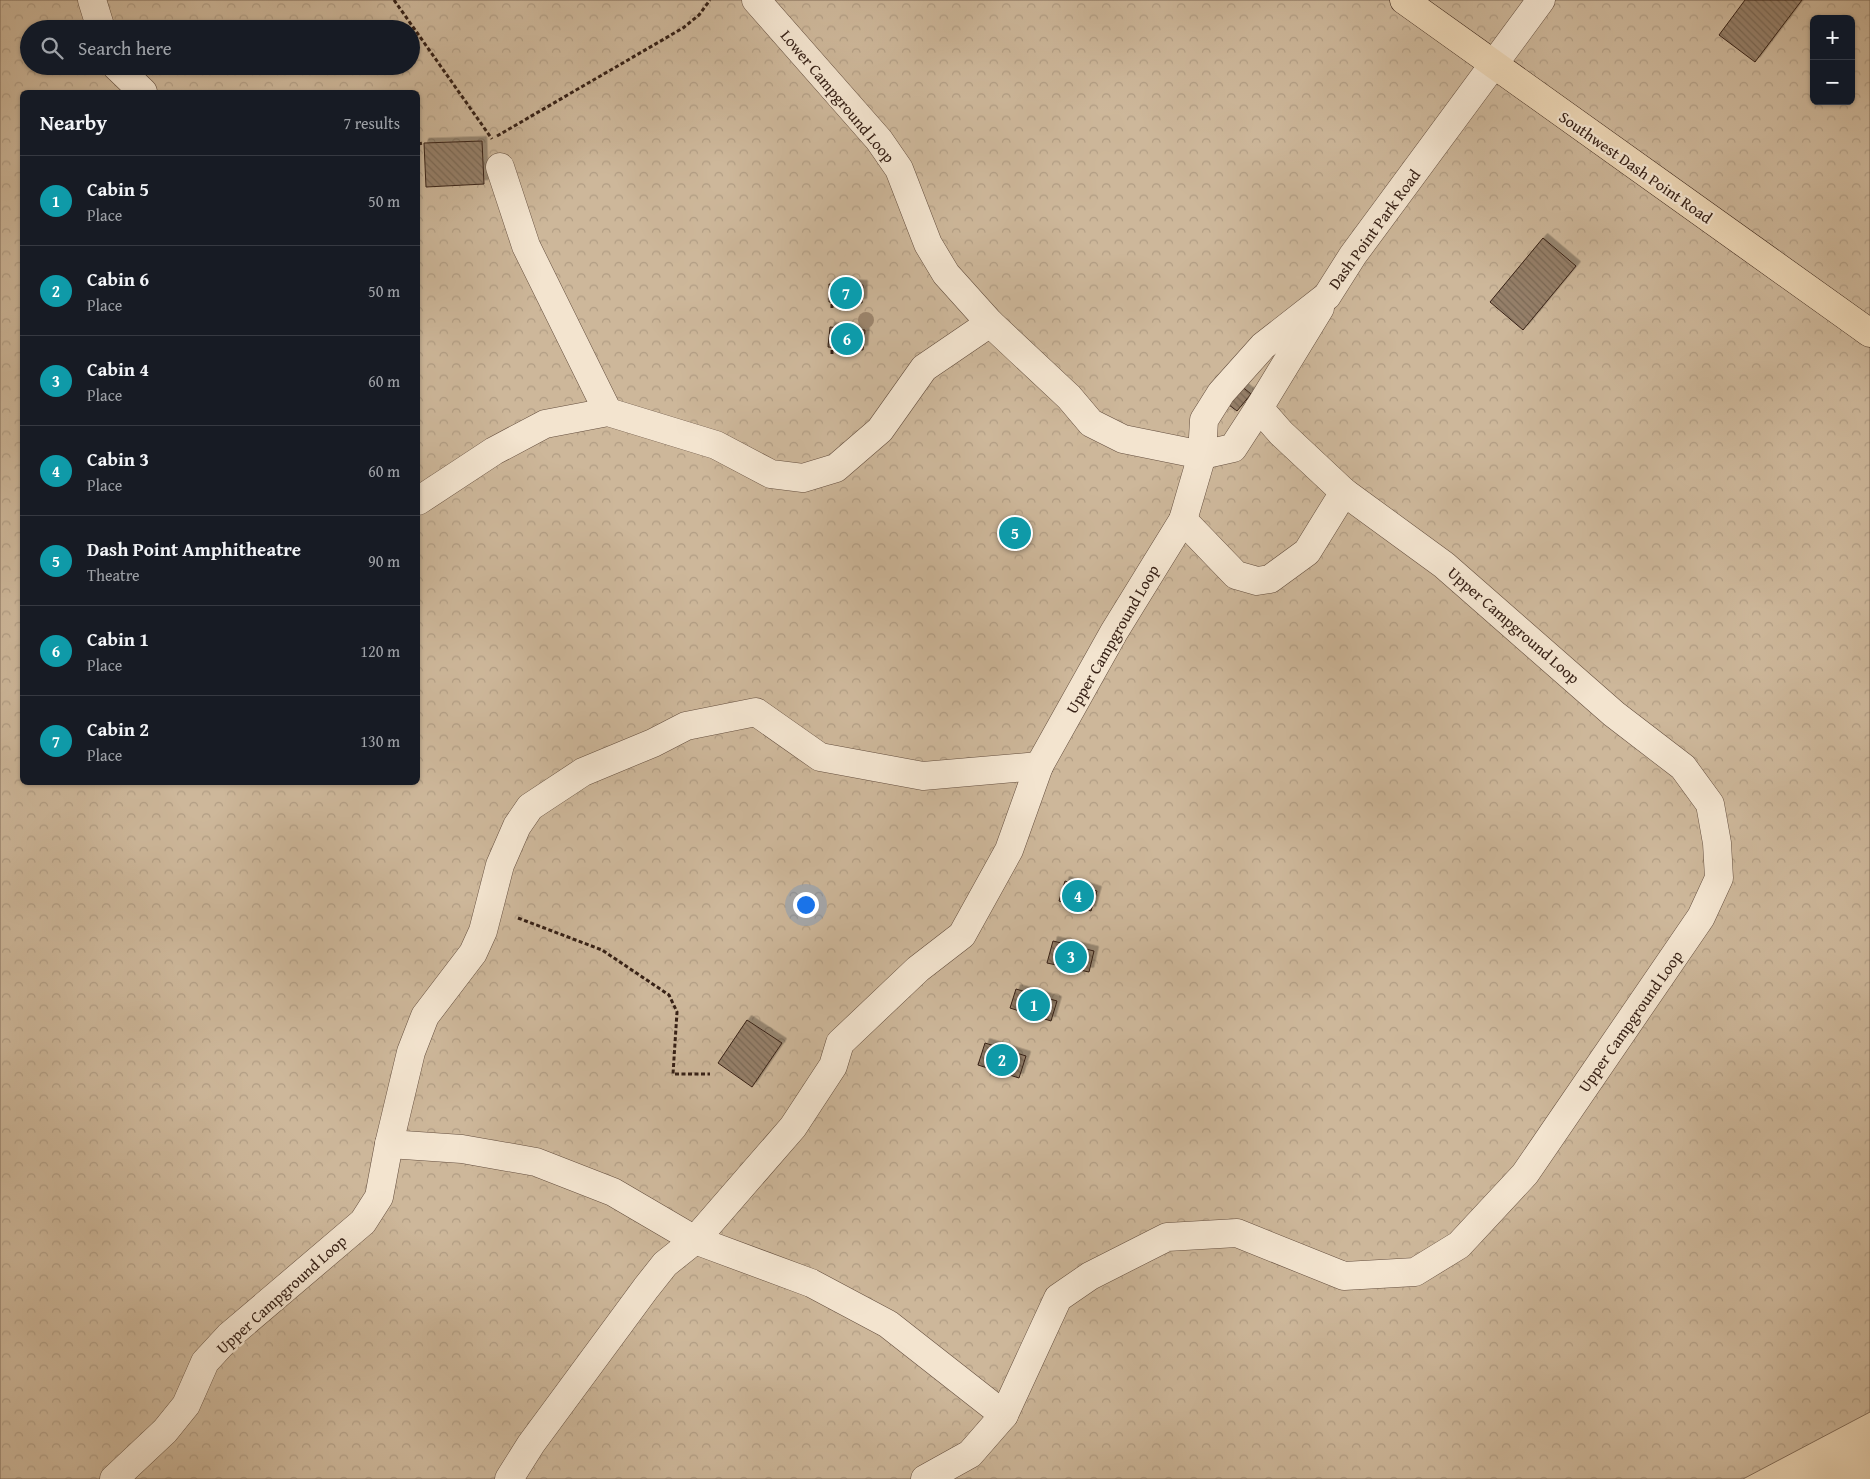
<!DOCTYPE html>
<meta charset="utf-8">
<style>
body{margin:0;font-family:"Gentium Book Plus",serif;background:#20242c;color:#f1f3f6}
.controls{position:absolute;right:15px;top:15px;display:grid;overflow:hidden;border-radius:8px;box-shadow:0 1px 4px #0004}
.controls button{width:45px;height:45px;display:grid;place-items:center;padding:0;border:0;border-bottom:1px solid #363941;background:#171b24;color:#f1f3f6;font:25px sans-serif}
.you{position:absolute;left:805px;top:904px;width:18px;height:18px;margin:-12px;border:4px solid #fff;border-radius:50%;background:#1a73e8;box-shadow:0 0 0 8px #1a73e833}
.badge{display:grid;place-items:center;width:32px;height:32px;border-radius:50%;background:#c59692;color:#fff;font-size:16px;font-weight:700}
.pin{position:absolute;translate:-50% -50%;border:2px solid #fff;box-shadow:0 1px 5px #0006}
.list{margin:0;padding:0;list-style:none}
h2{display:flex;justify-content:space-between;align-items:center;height:65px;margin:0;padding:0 20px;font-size:21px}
h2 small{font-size:16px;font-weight:400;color:#9ea1a6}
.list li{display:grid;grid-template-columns:32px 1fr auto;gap:15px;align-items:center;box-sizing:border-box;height:90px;padding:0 20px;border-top:1px solid #363941}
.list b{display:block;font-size:19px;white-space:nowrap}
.list p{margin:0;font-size:16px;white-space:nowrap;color:#9ea1a6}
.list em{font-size:16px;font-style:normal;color:#9ea1a6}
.icon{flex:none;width:28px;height:28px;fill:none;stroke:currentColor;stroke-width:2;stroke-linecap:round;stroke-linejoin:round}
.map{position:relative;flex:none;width:1870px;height:1479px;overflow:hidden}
.search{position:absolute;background:#171b24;box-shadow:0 1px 4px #0004;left:20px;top:20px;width:400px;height:55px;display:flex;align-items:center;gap:12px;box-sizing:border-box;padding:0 18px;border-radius:28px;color:#9ea1a6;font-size:19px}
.panel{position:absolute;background:#171b24;box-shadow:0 1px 4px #0004;left:20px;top:90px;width:400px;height:695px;border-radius:8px}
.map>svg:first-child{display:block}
.forest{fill:url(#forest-crowns);stroke:#826c58;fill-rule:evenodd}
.building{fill:url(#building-back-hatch);stroke:#372116;filter:url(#shadow)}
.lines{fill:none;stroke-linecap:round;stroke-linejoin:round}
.minor-casing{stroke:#644e3e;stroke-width:29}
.major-casing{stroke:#372116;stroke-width:29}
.path{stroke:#372116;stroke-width:3;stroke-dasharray:4 2.5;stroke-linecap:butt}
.minor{stroke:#f3e4cf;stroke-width:28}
.major{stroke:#ecd6b5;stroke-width:28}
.tree{fill:#9d8770}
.labels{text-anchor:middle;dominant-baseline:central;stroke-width:4.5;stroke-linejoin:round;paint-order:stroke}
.street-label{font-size:16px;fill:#372116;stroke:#f3e4cf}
</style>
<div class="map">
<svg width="1870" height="1479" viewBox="0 0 1870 1479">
<defs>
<pattern id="forest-crowns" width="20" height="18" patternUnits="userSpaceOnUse" patternTransform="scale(1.25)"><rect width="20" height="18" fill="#cdb79a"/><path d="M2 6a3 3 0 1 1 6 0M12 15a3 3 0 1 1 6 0" fill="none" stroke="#b19d84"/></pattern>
<pattern id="building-back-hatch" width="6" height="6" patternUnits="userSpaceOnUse" patternTransform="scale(1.25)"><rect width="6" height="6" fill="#957f69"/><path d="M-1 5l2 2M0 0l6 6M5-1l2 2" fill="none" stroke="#7a6855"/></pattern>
<filter id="shadow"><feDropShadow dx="4.5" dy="-4.5" stdDeviation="0" flood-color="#0004"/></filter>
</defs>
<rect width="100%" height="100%" fill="#ecd6b5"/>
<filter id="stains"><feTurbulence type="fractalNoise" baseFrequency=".004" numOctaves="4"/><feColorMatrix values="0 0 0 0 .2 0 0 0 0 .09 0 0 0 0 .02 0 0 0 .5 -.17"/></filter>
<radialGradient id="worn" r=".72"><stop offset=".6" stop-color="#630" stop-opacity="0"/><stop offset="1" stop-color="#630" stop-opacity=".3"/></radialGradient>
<!-- forest -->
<path class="forest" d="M0,0H1870V1412L1743,1479H0ZM1814,19H1851V101H1814ZM29,29H411V66H29ZM22,92H418V782H22Z"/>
<!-- building -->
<g class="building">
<polygon points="1745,0 1802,0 1755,62 1719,35"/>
<polygon points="482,141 484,184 426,187 424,143"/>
<polygon points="1543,238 1576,266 1523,330 1490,302"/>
<polygon points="829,284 863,285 862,303 829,302"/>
<polygon points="830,327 865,330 863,350 828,347"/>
<polygon points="1239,384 1251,394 1237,411 1225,402"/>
<polygon points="1065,881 1097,891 1091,911 1059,901"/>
<polygon points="1053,941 1094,951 1089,972 1047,963"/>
<polygon points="1016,989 1057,1001 1051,1021 1010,1008"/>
<polygon points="747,1020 782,1043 752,1087 718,1063"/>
<polygon points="985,1043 1026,1056 1019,1078 978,1065"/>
</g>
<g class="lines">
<defs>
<g id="minor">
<polyline points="92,0 101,29"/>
<polyline points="116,66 143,92"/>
<polyline points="500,167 526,246 608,412"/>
<polyline points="990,323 1069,397 1091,423 1123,439 1202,455 1233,448 1259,408 1320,308"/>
<polyline points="418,501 494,451 545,424 608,412 716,445 771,474 803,478 836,468 880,430 924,368 990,323 946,274 928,244 899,169 879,140 756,0"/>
<polyline points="1183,520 1236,575 1257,581 1270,579 1307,552 1344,492"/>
<polyline points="389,1144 462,1149 536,1162 613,1192 695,1240 811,1283 888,1324 1004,1415"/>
<polyline points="114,1479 165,1431 186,1405 205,1362 229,1336 363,1222 379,1197 389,1144 411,1052 425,1016 473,953 483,931 500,865 517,826 530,807 583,772 653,743 686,726 756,712 820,757 923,776 1039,766"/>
<polyline points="509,1479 531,1444 646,1288 665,1264 695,1240 793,1127 833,1066 840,1043 918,969 962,935 1009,850 1039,766 1114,632 1183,520 1202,455 1204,420 1221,393 1263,346 1327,296 1353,255 1541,0"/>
<polyline points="925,1479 970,1454 1004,1415 1058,1298 1090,1276 1167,1237 1237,1233 1344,1276 1415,1272 1459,1245 1525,1174 1701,917 1719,878 1717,843 1710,804 1683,767 1614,714 1444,565 1344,492 1281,433 1259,408"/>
</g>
<polyline id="major" points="1404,0 1870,333"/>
</defs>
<!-- minor casing -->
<use href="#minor" class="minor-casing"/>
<!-- major casing -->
<use href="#major" class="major-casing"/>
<!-- path -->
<g class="path">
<polyline points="394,0 492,139"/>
<polyline points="497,136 683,28 699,15 710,0"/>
<polyline points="418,144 424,143"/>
<polyline points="832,308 832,302"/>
<polyline points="832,354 832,348"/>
<polyline points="518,918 602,950 669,995 677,1012 673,1074 710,1074"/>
</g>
<!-- minor -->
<use href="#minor" class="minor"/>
<!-- major -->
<use href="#major" class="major"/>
</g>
<!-- trees -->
<circle class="tree" cx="866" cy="320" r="8"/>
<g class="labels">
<!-- street labels -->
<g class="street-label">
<text transform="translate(838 96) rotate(50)">Lower Campground Loop</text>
<text transform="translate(1636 167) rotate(35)">Southwest Dash Point Road</text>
<text transform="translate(1374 229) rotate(-54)">Dash Point Park Road</text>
<text transform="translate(1514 625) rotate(41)">Upper Campground Loop</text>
<text transform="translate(1112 639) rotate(-60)">Upper Campground Loop</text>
<text transform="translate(1630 1021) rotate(-55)">Upper Campground Loop</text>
<text transform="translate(281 1294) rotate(-42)">Upper Campground Loop</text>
</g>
</g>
<rect width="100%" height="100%" filter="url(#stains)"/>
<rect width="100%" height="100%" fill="url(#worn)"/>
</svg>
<div class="controls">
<button>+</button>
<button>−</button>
</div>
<div class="you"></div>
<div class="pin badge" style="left:1034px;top:1005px;background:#0f9aa8">1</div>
<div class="pin badge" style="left:1002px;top:1060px;background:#0f9aa8">2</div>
<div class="pin badge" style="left:1071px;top:957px;background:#0f9aa8">3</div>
<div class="pin badge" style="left:1078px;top:896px;background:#0f9aa8">4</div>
<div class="pin badge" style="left:1015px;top:533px;background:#0f9aa8">5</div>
<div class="pin badge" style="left:847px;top:339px;background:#0f9aa8">6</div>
<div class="pin badge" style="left:846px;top:293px;background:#0f9aa8">7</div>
<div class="search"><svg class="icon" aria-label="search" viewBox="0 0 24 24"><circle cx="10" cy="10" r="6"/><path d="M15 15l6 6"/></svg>Search here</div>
<section class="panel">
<h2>Nearby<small>7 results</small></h2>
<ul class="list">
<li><span class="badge" style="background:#0f9aa8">1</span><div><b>Cabin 5</b><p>Place</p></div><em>50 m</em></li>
<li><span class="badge" style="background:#0f9aa8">2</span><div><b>Cabin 6</b><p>Place</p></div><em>50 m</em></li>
<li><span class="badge" style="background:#0f9aa8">3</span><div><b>Cabin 4</b><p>Place</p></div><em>60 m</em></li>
<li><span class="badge" style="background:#0f9aa8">4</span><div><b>Cabin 3</b><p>Place</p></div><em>60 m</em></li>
<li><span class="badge" style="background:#0f9aa8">5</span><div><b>Dash Point Amphitheatre</b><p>Theatre</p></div><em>90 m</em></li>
<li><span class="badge" style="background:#0f9aa8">6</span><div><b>Cabin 1</b><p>Place</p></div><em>120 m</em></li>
<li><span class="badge" style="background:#0f9aa8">7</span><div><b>Cabin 2</b><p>Place</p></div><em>130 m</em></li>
</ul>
</section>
</div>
